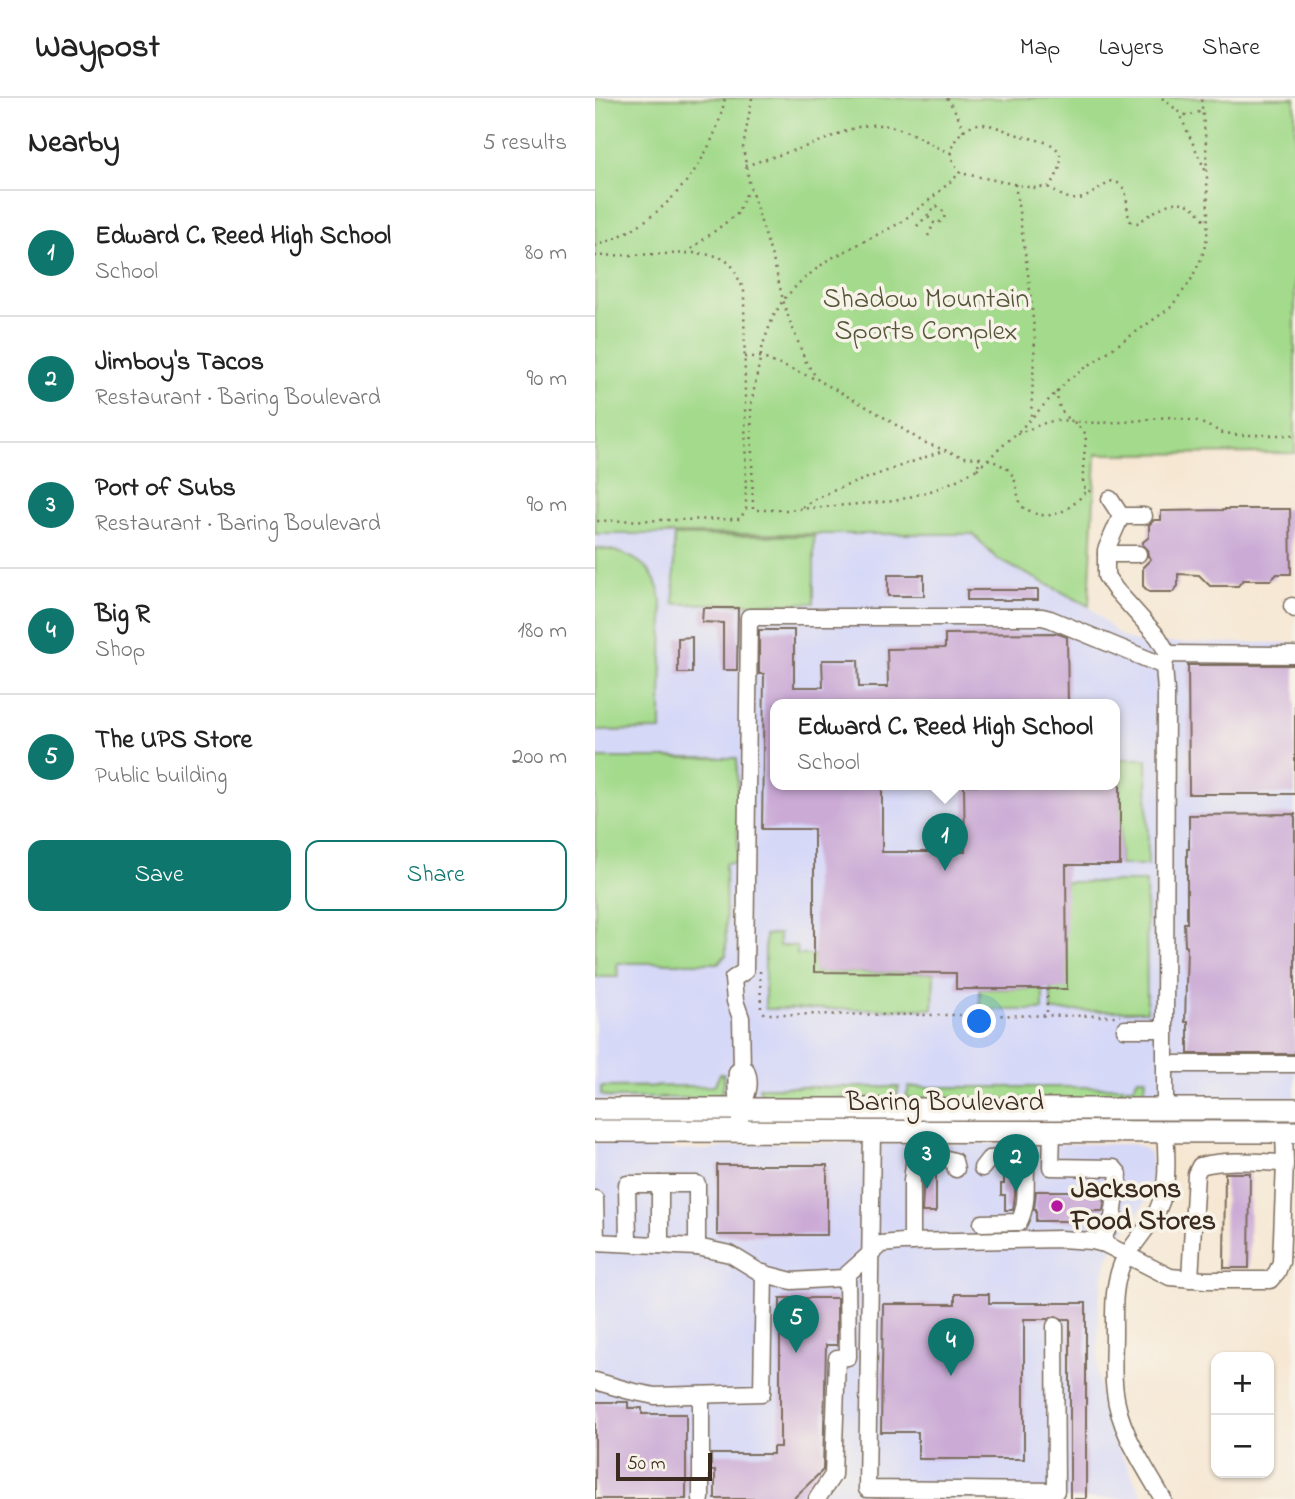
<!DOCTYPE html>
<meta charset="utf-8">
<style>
body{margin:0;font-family:"Indie Flower",sans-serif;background:#f6f6f6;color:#222}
.controls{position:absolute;right:21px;bottom:21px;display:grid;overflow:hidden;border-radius:14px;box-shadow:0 2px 5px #0004}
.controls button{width:63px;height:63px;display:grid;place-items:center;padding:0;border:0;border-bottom:2px solid #e0e0e0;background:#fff;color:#222;font:35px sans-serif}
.scale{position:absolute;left:21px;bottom:18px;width:96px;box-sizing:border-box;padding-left:7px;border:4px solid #3b2a1e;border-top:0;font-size:19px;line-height:24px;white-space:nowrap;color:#3b2a1e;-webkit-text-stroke:5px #f7f3e8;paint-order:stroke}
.you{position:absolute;left:385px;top:924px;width:24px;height:24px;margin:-18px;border:5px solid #fff;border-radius:50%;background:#1a73e8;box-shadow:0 0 0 10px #1a73e833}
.badge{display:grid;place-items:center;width:46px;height:46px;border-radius:50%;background:#0f766e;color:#fff;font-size:23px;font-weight:700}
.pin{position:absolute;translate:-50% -58px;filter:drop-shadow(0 2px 4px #0008)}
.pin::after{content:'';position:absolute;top:37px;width:24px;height:21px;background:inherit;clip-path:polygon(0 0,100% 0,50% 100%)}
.popup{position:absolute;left:175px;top:601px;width:350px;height:91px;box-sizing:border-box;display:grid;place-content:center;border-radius:14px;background:#fff;filter:drop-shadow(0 2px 5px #0005);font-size:23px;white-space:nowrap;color:#767676}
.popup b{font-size:26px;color:#222}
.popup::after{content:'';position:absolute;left:50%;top:100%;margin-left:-14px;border:14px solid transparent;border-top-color:#fff}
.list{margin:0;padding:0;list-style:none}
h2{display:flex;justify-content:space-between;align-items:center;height:91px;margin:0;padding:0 28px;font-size:30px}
h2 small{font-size:23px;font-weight:400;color:#767676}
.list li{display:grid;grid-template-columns:46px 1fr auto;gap:21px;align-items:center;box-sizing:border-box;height:126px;padding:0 28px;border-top:2px solid #e0e0e0}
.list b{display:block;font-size:26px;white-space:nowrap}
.list p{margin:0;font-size:23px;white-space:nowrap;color:#767676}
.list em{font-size:23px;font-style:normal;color:#767676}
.actions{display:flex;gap:14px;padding:21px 28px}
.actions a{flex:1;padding:16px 0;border:2px solid #0f766e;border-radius:14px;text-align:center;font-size:24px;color:#0f766e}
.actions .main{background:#0f766e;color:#fff}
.map{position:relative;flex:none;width:700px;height:1401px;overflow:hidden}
header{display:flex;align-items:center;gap:42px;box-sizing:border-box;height:98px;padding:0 35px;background:#fff;border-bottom:2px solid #e0e0e0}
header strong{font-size:33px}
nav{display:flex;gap:38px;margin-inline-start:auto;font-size:24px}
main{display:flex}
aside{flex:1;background:#fff}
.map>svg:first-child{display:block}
.built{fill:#d6d8f8;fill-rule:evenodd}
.green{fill:#a3da8b;stroke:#6f8254;stroke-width:2}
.building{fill:#cbaad6}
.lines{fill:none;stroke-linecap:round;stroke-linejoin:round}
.minor-casing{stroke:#7c6c5d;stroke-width:19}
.major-casing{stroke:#7c6c5d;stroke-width:24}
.path{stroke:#7c6c5d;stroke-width:2.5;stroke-dasharray:2 5;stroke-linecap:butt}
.minor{stroke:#fff;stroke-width:16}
.major{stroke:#fff;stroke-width:21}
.poi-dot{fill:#b5179e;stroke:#f7f3e8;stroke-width:2.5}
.labels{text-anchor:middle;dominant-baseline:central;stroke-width:7;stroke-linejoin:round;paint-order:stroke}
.park-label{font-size:28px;fill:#555639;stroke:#f7f3e8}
.street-label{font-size:28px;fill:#3b2a1e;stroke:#f7f3e8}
.poi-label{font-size:28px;font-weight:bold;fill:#3b2a1e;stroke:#f7f3e8;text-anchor:start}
</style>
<header>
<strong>Waypost</strong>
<nav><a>Map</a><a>Layers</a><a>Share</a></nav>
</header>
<main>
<aside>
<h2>Nearby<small>5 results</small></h2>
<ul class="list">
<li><span class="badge">1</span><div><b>Edward C. Reed High School</b><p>School</p></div><em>80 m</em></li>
<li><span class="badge">2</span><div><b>Jimboy's Tacos</b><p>Restaurant · Baring Boulevard</p></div><em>90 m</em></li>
<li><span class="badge">3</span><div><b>Port of Subs</b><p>Restaurant · Baring Boulevard</p></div><em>90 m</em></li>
<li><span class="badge">4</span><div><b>Big R</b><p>Shop</p></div><em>180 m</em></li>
<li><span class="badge">5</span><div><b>The UPS Store</b><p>Public building</p></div><em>200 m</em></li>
</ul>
<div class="actions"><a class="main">Save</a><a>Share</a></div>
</aside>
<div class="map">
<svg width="700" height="1401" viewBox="0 0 700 1401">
<rect width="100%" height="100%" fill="#f7f3e8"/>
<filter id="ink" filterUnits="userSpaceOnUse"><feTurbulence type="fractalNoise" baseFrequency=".0143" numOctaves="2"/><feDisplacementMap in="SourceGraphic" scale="14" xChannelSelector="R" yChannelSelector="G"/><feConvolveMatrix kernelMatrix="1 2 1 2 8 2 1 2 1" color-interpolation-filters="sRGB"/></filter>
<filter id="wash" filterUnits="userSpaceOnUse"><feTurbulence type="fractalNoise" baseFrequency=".00686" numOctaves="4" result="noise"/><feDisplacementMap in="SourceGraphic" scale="28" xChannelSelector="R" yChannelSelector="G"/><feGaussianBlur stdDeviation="1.57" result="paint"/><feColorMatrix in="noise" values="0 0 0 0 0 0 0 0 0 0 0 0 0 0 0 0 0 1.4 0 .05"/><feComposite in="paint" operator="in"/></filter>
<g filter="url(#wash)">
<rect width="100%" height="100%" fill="#f6e7d3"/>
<!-- built -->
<g class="built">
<path d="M0,436H378L403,461L494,508L524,537L535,542L547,545H700V1002L0,1003ZM180,607H520V687H180Z"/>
<polygon points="0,1045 48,1045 81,1052 112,1052 159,1045 539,1046 547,1049 555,1055 557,1073 555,1089 550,1105 524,1141 514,1158 507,1181 504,1201 503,1275 505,1296 510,1318 520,1344 549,1401 0,1401"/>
</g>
<!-- green -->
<g class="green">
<polygon points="0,0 700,0 700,355 501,356 494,508 402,461 378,436 0,436"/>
<polygon points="79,438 219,438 219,505 79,506"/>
<path d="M0,450C19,451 46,459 57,477C72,501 67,535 67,562C66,585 66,609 66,632L0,633Z"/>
<polygon points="0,660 142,660 143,764 130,765 131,857 123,865 22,865 23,879 0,879"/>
<polygon points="525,661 552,661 553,767 525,767"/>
<polygon points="471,784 551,784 552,913 456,913 456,891"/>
<polygon points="184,836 184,848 202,848 202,857 219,857 220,874 339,875 338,911 170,911 170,837"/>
<rect x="385" y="891" width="63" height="21"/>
<path d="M125,976H129C129,986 130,995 120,1000H16L6,997V989L119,988Z"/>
<path d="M543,980H551C550,991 550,996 541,1002L311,1000L314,989H538Z"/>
<path d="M304,989L301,1000H176C169,999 166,997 164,989Z"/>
</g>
<g id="blocks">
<!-- building -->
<g class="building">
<polygon points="630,411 695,411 696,476 682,476 676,482 648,482 643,488 615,488 604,477 583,476 583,488 578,494 554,494 548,488 548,469 556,461 553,458 552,451 548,447 548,444 554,439 554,427 559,422 566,422 566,413 630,412"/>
<rect x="293" y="477" width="36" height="21"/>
<rect x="372" y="492" width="71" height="10"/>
<polygon points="108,510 143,510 142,572 128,572 128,525 107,524"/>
<polygon points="164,532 199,532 199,589 228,589 227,562 263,562 264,589 293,589 292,551 350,550 350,536 461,535 472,539 473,607 180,607 180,687 287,687 287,754 370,754 369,687 525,687 525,767 471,767 472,891 361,891 361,875 219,874 219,731 167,731 169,576 164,576"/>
<polygon points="97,539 97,575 83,575 83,540"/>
<polygon points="593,567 700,567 700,696 594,696"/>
<polygon points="700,716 700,956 593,956 593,924 590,924 592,848 590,848 589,825 592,825 592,751 594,751 594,717"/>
<rect x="122" y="1067" width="110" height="70"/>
<polygon points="329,1073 341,1073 341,1114 327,1114"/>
<polygon points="630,1075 655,1075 654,1170 629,1170"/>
<polygon points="409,1076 420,1076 420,1097 418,1112 410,1112 410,1097 406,1097 406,1086 409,1086"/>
<polygon points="489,1087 512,1087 508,1113 483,1113 483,1123 441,1123 441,1111 439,1111 441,1093 489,1093"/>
<polygon points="360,1196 394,1196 394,1205 491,1205 491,1401 475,1401 475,1221 467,1221 461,1218 453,1221 429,1221 429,1361 323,1361 323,1334 286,1334 288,1206 360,1206"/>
<polygon points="185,1200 242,1200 242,1247 231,1247 228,1372 198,1401 120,1401 120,1373 116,1373 116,1356 178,1356 178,1349 185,1349"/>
<polygon points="0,1304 33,1304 33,1310 47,1310 47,1316 91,1316 91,1401 0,1401"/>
</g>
</g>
</g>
<g filter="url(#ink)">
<use href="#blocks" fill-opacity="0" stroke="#7c6c5d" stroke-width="2"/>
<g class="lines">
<defs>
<g id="minor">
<polyline points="515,401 526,418"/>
<polyline points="526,418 511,452 511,478 520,491 563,539 573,556"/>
<polyline points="526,418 549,418"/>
<polyline points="511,456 543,456"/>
<polyline points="697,508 700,511"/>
<polyline points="569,566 573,556 700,557"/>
<polyline points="530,931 570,931 570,1011"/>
<polyline points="570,966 700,966"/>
<path d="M145,1011C152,998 157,986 151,972L147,970L146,920L140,903L138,881L150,873L154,519H447L455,521L569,568L571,594L570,931"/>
<path d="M146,1033C145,1013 139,994 142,974L147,970"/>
<polyline points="277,1033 272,1391 461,1393 460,1228"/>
<polyline points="457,1033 456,1069 519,1070 524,1076 518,1119 506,1145"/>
<path d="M387,1070L394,1061C408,1060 420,1058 431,1069C430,1088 433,1107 424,1124L387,1125"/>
<polyline points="0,1101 1,1144"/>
<polyline points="0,1144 102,1149 135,1156 166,1175 197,1183 248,1180 286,1146 308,1144 465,1141 497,1143 510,1146 575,1179 610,1182 675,1182 682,1174 686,1164 690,1065 689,1034"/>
<path d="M317,1144V1083L319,1066C332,1057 344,1059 359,1063L361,1071"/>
<polyline points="33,1145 32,1086 65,1086"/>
<polyline points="65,1147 65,1086 102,1086 102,1149"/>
<path d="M595,1181L601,1076L605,1068C632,1061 662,1064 690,1065"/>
<polyline points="0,1283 35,1293 60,1298 167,1295 169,1175"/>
<polyline points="106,1297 106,1401"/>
<polyline points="222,1401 238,1377 242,1260 253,1259 252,1177"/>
<path d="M568,1401C549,1367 524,1333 520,1294C517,1275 519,1254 519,1235C519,1211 518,1188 527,1166C535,1150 547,1137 557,1122C575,1096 572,1062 570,1033"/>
</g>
<g id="major">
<polyline points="0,1011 700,1011"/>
<polyline points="0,1033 700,1034"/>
</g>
</defs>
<!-- minor casing -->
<use href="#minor" class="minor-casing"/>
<!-- major casing -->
<use href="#major" class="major-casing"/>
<!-- path -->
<g class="path">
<path d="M157,0L148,50L155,89L179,165L188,202L194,221L211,264L223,282L279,313L328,344L368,359L385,360L382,371L364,381L339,392L300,403L191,412H158L156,307L168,246L178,219L188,202L206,183L233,162L305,125L337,100L365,75C361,69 356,62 356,55C356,45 368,29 379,27C391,23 408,32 420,36C429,39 450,43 457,47C474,58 463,78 453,89L438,90L365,75"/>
<polyline points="352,0 362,16 369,33"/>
<polyline points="567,0 583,13 593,18 607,13"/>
<polyline points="583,13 611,74"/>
<path d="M150,68C173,60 195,54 218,46C247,36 268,20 301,30C321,35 337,49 356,55"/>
<polyline points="420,86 434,183 440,240 436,319"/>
<path d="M453,89C485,111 487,100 517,83C537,87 529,108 535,123L542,125C560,115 579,94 600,111C604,114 607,120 612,123"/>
<polyline points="322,128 342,108 350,115 349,121 342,126 339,125 332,118"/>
<polyline points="333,138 339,125"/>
<path d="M0,148C65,127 117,68 130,0"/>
<polyline points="91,155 142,116 153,92"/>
<polyline points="0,158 101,155 123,158 136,166 149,192 151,411 145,421 0,423"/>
<polyline points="150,259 165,259 223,282"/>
<path d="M462,293C462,305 465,312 473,321"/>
<path d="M479,324L491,336C491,351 484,382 491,393H497"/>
<polyline points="422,336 452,324 466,322 500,325 530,324 573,319 602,323 628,335 645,337 700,337"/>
<path d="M393,361C401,365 411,368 416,375C423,385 421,397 426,406C429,411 430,411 435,413C456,425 478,410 491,393"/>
<polyline points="382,371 423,334 473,282 575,210 595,184 607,159 612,140 613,116 611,45 606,0"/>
<polyline points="207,409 220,401 242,391 350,352"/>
<polyline points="165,873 166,911 170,916 525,918"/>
<polyline points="452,891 452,918"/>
</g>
<!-- minor -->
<use href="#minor" class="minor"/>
<!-- major -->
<use href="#major" class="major"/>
</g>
</g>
<!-- markers -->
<circle class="poi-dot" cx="462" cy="1108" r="7"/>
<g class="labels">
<!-- park labels -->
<g class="park-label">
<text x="331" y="202">Shadow Mountain<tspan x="331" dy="32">Sports Complex</tspan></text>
</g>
<!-- street labels -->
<g class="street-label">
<text x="350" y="1005">Baring Boulevard</text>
</g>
<!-- poi labels -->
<g class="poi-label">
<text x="476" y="1092">Jacksons<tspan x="476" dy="32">Food Stores</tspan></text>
</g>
</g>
</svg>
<div class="controls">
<button>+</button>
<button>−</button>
</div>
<div class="scale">50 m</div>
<div class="you"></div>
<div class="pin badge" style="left:350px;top:773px">1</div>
<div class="popup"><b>Edward C. Reed High School</b>School</div>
<div class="pin badge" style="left:421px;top:1094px">2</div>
<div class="pin badge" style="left:332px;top:1091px">3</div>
<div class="pin badge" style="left:356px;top:1278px">4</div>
<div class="pin badge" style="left:201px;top:1255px">5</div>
</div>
</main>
